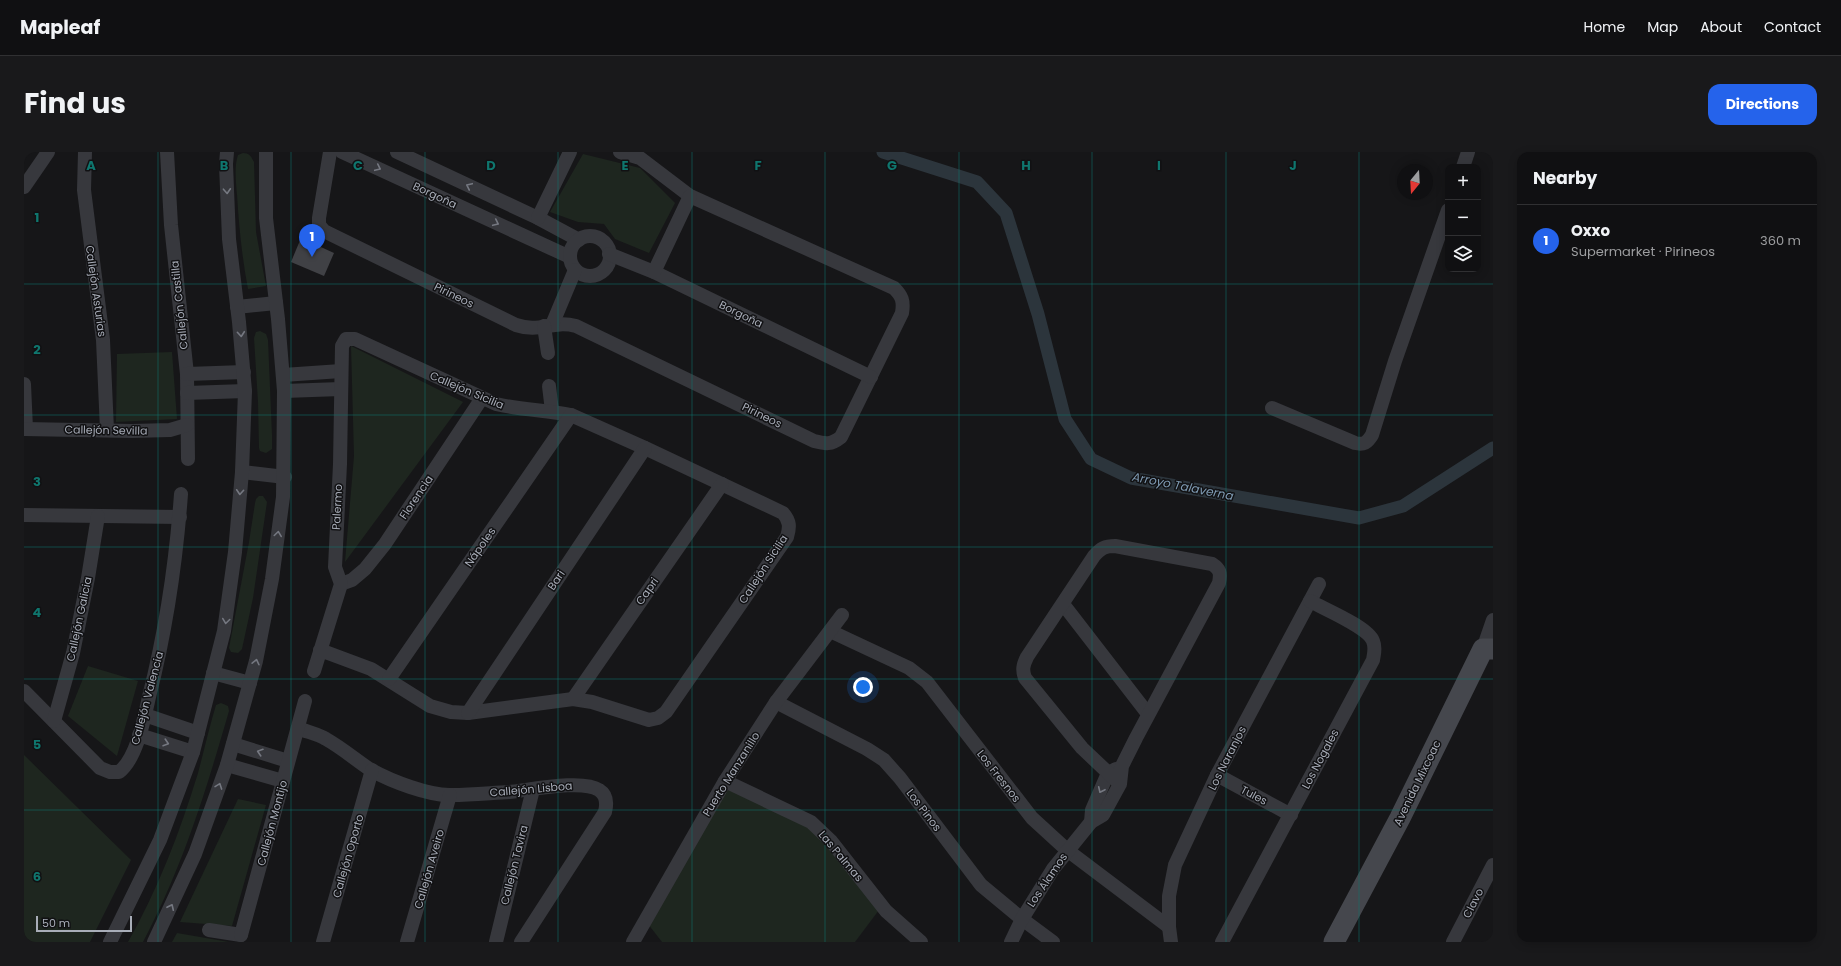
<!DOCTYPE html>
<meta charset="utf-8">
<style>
body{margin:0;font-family:Poppins,sans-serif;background:#19191b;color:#f1f3f6}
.controls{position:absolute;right:12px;top:12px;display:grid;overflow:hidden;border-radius:8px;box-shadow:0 2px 10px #0003}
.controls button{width:36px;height:36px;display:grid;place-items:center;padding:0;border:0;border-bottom:1px solid #303032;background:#101012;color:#f1f3f6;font:20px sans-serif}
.compass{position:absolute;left:1373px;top:12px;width:36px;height:36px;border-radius:50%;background:#101012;box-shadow:0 2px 10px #0003;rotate:198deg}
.scale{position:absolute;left:12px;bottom:10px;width:96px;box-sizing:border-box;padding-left:4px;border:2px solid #a8adb8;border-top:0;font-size:11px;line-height:14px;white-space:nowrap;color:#a8adb8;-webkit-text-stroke:3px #111113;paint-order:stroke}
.you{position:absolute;left:839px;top:535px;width:14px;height:14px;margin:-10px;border:3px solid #fff;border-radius:50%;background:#1a73e8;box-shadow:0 0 0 6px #1a73e833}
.badge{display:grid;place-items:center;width:26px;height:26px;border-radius:50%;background:#2563eb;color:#fff;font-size:13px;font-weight:700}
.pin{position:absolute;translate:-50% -33px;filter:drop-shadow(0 1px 2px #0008)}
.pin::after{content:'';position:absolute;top:21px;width:14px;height:12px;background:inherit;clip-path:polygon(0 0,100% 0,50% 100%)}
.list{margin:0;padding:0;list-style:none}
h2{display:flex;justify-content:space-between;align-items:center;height:52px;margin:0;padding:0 16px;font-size:17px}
h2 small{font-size:13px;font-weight:400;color:#9c9d9f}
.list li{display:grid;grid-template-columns:26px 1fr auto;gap:12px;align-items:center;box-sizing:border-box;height:72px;padding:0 16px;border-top:1px solid #303032}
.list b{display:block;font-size:15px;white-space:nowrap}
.list p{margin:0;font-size:13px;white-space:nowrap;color:#9c9d9f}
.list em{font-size:13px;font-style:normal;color:#9c9d9f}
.icon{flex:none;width:22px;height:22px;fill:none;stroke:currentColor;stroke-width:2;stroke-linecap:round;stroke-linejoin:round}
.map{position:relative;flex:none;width:1469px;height:790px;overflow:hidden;border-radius:12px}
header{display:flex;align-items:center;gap:24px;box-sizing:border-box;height:56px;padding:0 20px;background:#101012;border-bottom:1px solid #303032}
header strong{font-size:19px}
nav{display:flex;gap:22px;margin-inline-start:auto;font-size:14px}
.intro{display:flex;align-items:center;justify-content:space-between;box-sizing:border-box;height:96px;padding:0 24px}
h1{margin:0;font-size:28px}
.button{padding:10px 18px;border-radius:12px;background:#2563eb;color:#fff;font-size:14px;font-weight:700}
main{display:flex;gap:24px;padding:0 24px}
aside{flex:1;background:#101012;border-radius:12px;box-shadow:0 2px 10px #0003}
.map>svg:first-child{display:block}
.green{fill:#1e261f}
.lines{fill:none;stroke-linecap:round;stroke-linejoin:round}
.canal{stroke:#2c353c;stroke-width:13}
.building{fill:#404145}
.street{stroke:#37383d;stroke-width:14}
.secondary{stroke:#45474d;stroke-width:21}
.oneway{stroke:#757881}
.grid{fill:none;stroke:#0f766e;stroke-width:1;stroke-opacity:0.55}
.labels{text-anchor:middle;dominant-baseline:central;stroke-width:3;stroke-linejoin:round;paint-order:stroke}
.street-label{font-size:11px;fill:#a8adb8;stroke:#111113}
.water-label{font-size:12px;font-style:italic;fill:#7f9bb3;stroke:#111113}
.grid-label{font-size:13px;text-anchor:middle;font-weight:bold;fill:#0f766e;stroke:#111113;stroke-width:3;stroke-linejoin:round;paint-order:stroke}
</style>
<header>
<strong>Mapleaf</strong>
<nav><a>Home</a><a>Map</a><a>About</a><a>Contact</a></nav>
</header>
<div class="intro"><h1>Find us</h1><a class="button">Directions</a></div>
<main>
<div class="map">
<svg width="1469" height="790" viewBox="0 0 1469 790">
<rect width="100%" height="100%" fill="#161618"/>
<!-- green -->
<g class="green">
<path d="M219,1C225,1 227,4 230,10L232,80L242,134L224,137C218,106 215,74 213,43C212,30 210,15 214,3Z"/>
<polygon points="559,2 616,16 651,51 625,101 591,87 580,72 554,70 526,60"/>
<polygon points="236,179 242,182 244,188 248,283 248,297 242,301 236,299 235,296 234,250 230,186 232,180"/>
<polygon points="327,194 439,250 321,410 330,304"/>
<polygon points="148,200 153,267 92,270 93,202"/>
<polygon points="235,344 239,344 243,350 229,446 218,497 214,501 207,500 205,496 225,390 231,351 232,347"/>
<polygon points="64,514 114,529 93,604 44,564"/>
<path d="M197,551L204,554L205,559C181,642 159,714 119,790H104C134,737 156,680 174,621C180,599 185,576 192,553Z"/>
<polygon points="0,603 107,708 66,790 0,790"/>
<polygon points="704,635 783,670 855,758 831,790 638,790 624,772"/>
<polygon points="214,647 242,653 208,774 156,770"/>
<polygon points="153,781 205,790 148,790"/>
</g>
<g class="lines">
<!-- canal -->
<polyline class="canal" points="859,0 953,30 982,61 1014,162 1041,267 1067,307 1107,326 1335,366 1379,354 1469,296"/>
</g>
<!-- building -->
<polygon class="building" points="277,86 310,101 300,124 267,110"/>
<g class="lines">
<!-- street -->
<g class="street">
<polyline points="61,0 60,38 79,188 83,278"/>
<polyline points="143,0 147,73 163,222 164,307"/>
<path d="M306,0L295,66V73L300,79L492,173C516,181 528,168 552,174L790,289C802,292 807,293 817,285L878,161C880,149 878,144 870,136L666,44L616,6L596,0"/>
<polyline points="318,0 546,105"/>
<polyline points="373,0 514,66 555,88"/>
<polyline points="1439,15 1444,0"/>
<polyline points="0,35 24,0"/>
<polyline points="514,66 546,0"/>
<circle cx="566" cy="104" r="20"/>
<polyline points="585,102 630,120 847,225"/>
<polyline points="630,120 666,44"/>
<polyline points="213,155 252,151"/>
<polyline points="528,173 551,118"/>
<polyline points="520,174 524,201"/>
<polyline points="163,222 220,220"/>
<polyline points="259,223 317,219"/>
<polyline points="0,232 2,277"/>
<polyline points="525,234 528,259"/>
<polyline points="260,239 317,237"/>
<polyline points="163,241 221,239"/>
<path d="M1248,256L1331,291C1340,293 1343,291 1348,283L1371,209L1424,58"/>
<polyline points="0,277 108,279 146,278 163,273"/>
<polyline points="218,320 261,325"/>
<polyline points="0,363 156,365"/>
<polyline points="317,432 328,428 341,417 361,392 458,246"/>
<polyline points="1039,452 1124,562"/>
<polyline points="806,479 885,516 903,530 1008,666 1043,698 1145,775"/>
<polyline points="1459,497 1469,468"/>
<path d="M290,519L317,432L311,415L316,312L318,194L322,187H331L472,252C497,258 522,258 547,263L621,296L759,361C766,369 766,375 763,385L642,560L634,566L625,568L568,550L549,547L444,561L427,560L406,554L347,517L296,498"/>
<polyline points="189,521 226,531"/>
<polyline points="365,527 547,263"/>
<path d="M0,539L76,616L86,620H95C113,606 120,567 125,545C142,478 152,411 157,342"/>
<polyline points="549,547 698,332"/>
<polyline points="752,550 843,597 860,608 876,626 957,733 998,767 1029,790"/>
<polyline points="444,561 621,296"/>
<polyline points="121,563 174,581"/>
<polyline points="30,569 49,501 64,426 74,364"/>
<path d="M274,576C283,580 294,582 302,587C318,596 332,608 347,618C367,629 405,644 428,643C447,643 466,641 485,640C506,638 559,627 575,638C583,643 583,652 581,660L497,790"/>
<polyline points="115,583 169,600"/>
<polyline points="209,592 264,609"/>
<polyline points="203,613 259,629"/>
<polyline points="1193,623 1267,663"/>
<polyline points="701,629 787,670 807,689 862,759 897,790"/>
<polyline points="1067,670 1068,658 1084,621 1092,617"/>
<polyline points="185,778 217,783"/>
<polyline points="217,783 281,549"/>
<polyline points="86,790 136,688 169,600 200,479 211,400 218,320 221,239 215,170 205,87 202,12 203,0"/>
<polyline points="130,790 171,702 203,613 232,509 248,427 259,345 260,239 254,167 242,66 242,0"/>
<polyline points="299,790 348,618"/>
<polyline points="383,790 426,643"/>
<polyline points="472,790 509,637"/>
<polyline points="609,790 701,629 752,550 818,463"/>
<path d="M987,790L998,767L1029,717L1067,670L1079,663L1096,632L1098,614L1112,586L1195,431C1197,421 1196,417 1188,412L1091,394C1081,394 1077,396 1070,404L1003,505C999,513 998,518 1001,526L1058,596L1096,632"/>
<polyline points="1147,790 1145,775 1145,744 1151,713 1193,623 1295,432"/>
<path d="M1198,790L1349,508C1350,501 1352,496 1349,489C1344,475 1300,457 1286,449"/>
<polyline points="1429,790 1469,713"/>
</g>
<!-- secondary -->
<polyline class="secondary" points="1310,790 1376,666 1459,497 1469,497"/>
</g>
<!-- one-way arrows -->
<defs><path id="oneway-chevron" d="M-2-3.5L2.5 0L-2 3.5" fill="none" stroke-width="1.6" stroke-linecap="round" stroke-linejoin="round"/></defs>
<g class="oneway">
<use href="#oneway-chevron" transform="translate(354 16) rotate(25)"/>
<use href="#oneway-chevron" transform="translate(445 34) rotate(-155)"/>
<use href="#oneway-chevron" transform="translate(203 39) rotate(87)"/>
<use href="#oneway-chevron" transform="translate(472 71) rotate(25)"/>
<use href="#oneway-chevron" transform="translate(217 182) rotate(85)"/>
<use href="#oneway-chevron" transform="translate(216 340) rotate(94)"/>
<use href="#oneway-chevron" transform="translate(254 382) rotate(-82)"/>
<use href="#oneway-chevron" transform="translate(202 469) rotate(98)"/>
<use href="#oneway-chevron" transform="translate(232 510) rotate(-77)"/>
<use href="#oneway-chevron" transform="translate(142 591) rotate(18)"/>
<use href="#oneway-chevron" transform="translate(236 600) rotate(-162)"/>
<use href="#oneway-chevron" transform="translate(195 634) rotate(-70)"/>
<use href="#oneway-chevron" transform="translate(1077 638) rotate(115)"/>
<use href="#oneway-chevron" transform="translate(147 755) rotate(-65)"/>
</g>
<!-- grid -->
<path class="grid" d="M134,0V790M267,0V790M401,0V790M534,0V790M668,0V790M801,0V790M935,0V790M1068,0V790M1202,0V790M1335,0V790M0,132H1469M0,263H1469M0,395H1469M0,527H1469M0,658H1469"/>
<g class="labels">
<!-- street labels -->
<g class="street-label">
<text transform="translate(411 43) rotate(25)">Borgoña</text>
<text transform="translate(72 139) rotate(82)">Callejón Asturias</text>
<text transform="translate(430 143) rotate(26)">Pirineos</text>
<text transform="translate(155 153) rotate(-96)">Callejón Castilla</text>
<text transform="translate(717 162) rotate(26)">Borgoña</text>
<text transform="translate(443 238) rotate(23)">Callejón Sicilia</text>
<text transform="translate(738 263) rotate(26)">Pirineos</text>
<text transform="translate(82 278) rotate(1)">Callejón Sevilla</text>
<text transform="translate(392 345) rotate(-56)">Florencia</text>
<text transform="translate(313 355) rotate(-87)">Palermo</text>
<text transform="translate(456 395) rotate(-55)">Nápoles</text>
<text transform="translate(739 417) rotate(-57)">Callejón Sicilia</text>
<text transform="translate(532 428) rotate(-56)">Bari</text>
<text transform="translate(623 439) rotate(-55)">Capri</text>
<text transform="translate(55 467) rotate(-78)">Callejón Galicia</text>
<text transform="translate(123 546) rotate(-75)">Callejón Valencia</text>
<text transform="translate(1203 606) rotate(-63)">Los Naranjos</text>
<text transform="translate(1296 607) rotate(-62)">Los Nogales</text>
<text transform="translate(707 622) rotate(-58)">Puerto Manzanillo</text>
<text transform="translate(975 624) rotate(52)">Los Fresnos</text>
<text transform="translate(1393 631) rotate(-64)">Avenida Mixcoac</text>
<text transform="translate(507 637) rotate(-5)">Callejón Lisboa</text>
<text transform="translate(1230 643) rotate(28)">Tules</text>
<text transform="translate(900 658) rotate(53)">Los Pinos</text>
<text transform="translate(248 671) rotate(-75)">Callejón Montijo</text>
<text transform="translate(324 704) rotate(-74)">Callejón Oporto</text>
<text transform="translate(817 704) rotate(50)">Las Palmas</text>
<text transform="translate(490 713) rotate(-76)">Callejón Tavira</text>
<text transform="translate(405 717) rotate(-74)">Callejón Aveiro</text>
<text transform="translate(1023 728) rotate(-56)">Los Álamos</text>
<text transform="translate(1449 751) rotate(-63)">Clavo</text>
</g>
<!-- water labels -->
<g class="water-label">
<text transform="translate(1159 334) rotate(11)">Arroyo Talaverna</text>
</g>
</g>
<g class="grid-label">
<text x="67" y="18">A</text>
<text x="200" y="18">B</text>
<text x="334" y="18">C</text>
<text x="467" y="18">D</text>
<text x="601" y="18">E</text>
<text x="734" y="18">F</text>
<text x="868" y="18">G</text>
<text x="1002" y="18">H</text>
<text x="1135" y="18">I</text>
<text x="1269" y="18">J</text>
<text x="13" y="70">1</text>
<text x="13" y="202">2</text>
<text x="13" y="334">3</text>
<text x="13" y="465">4</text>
<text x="13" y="597">5</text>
<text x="13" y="729">6</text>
</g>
</svg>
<div class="controls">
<button>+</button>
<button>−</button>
<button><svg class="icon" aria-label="layers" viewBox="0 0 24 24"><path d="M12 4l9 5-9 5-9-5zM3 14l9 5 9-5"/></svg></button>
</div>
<svg class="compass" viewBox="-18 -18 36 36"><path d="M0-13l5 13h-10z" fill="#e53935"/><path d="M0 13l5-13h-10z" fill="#9c9d9f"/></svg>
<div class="scale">50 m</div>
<div class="you"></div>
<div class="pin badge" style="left:288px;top:105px">1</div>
</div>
<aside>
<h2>Nearby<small></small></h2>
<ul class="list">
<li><span class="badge">1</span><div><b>Oxxo</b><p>Supermarket · Pirineos</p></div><em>360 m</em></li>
</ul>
</aside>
</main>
